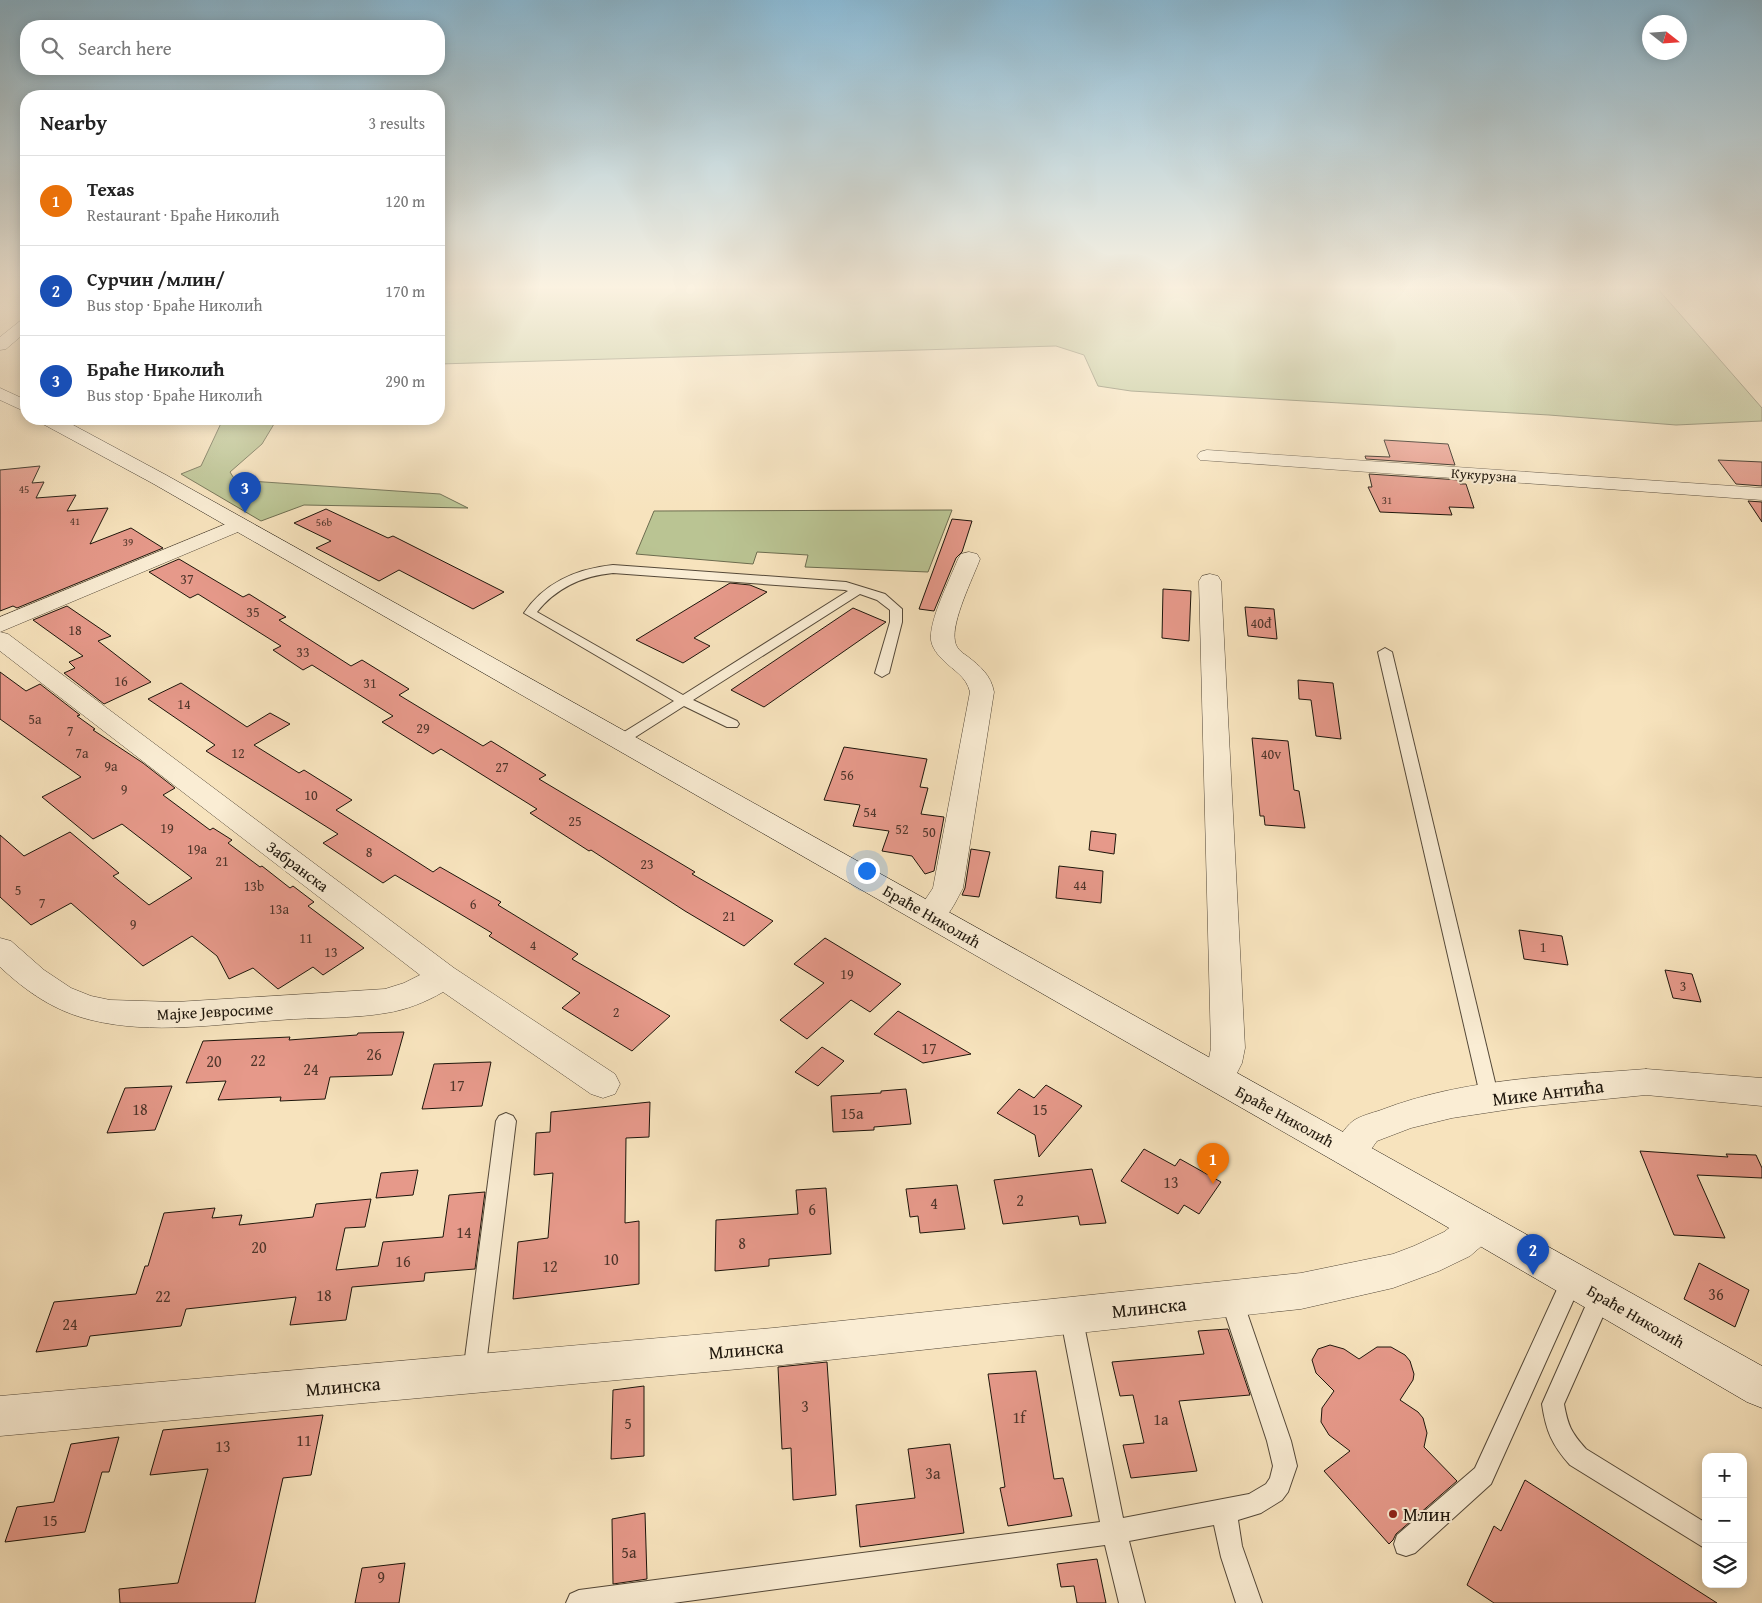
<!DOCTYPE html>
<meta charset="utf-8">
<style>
body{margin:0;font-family:"Gentium Book Plus",serif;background:#f2f2f2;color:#222}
.controls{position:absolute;right:15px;bottom:15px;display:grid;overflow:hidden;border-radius:10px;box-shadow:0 2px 12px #0003}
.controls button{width:45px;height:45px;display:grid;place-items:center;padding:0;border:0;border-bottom:1px solid #e0e0e0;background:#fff;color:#222;font:25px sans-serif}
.compass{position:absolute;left:1642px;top:15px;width:45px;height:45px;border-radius:50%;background:#fff;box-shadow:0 2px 12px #0003;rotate:107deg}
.you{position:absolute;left:866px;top:870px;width:18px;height:18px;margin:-12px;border:4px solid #fff;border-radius:50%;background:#1a73e8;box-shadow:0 0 0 8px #1a73e833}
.badge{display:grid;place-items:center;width:32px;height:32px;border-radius:50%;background:#8f2418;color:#fff;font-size:16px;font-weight:700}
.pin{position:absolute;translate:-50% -41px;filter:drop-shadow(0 1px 2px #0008)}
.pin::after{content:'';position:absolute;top:26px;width:18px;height:15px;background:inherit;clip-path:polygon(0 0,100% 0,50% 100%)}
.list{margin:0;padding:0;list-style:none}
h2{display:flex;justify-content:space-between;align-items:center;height:65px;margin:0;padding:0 20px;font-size:21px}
h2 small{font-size:16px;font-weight:400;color:#767676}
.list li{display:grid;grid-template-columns:32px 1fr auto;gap:15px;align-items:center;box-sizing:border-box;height:90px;padding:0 20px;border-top:1px solid #e0e0e0}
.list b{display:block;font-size:19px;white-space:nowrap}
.list p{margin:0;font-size:16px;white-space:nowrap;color:#767676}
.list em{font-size:16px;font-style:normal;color:#767676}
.icon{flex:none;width:28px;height:28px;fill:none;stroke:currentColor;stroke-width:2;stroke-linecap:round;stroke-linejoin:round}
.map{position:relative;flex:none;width:1762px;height:1603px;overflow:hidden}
.search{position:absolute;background:#fff;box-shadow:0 2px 12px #0003;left:20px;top:20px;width:425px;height:55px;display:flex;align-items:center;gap:12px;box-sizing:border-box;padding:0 18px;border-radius:20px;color:#767676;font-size:19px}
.panel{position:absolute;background:#fff;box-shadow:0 2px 12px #0003;left:20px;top:90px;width:425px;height:335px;border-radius:20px}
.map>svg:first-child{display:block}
.green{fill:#bac493;stroke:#6c6c4f}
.building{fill:#e6998a;stroke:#1d150b}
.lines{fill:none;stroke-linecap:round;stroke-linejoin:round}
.lane-casing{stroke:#544838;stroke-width:2}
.street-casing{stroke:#544838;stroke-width:1}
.secondary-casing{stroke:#1d150b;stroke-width:1}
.lane{fill:#faedd4;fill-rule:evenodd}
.street{fill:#faedd4;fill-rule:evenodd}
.secondary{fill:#faedd4;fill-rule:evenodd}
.poi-dot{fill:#8f2418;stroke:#faedd4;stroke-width:2}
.labels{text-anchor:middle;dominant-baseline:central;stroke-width:4;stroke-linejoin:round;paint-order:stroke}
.far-number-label{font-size:11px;fill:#4f362b}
.far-street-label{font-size:14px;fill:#1d150b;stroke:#faedd4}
.number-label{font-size:14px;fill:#4f362b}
.street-label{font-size:16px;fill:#1d150b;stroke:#faedd4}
.near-number-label{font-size:16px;fill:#4f362b}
.near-street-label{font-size:19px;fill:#1d150b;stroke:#faedd4}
.near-poi-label{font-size:19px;fill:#1d150b;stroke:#faedd4;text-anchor:start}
</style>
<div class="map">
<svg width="1762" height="1603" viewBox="0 0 1762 1603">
<rect width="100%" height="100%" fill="#f7e3bd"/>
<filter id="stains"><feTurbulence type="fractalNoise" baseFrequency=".004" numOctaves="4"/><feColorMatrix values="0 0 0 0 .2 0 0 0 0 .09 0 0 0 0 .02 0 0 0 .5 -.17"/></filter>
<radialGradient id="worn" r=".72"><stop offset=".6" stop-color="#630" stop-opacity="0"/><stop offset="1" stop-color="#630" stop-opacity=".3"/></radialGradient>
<!-- green -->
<g class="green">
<polygon points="440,289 1658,289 1762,408 1762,421 1676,425 1549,415 1131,391 1098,386 1084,355 1056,346 439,364"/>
<polygon points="223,419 277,419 262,444 230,472 235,480 440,494 468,508 304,505 261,521 181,474 201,466"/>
<polygon points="952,510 928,572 805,567 808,555 757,552 753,564 636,554 654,511"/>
</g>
<!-- building -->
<g class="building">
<polygon points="1384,440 1448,444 1455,465 1366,459 1365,456 1390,457"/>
<polygon points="1718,460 1762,462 1762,486 1736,484"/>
<polygon points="40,466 32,483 44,482 36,498 76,495 67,511 108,508 90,544 131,528 163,548 17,608 13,606 0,611 0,470"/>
<polygon points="1369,474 1459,480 1460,484 1466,484 1474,508 1449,507 1452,515 1380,512 1368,487 1372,487"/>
<polygon points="1748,501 1762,502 1762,522"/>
<polygon points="326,509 388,538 393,536 504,592 473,609 399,570 379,581 316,548 331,541 294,523"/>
<polygon points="952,519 972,521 962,552 956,558 934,611 919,609"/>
<polygon points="179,559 243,597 249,594 286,617 279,620 351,666 362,660 409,689 399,695 483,746 491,741 546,775 539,779 695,872 692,874 773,921 744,946 685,911 591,850 589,851 530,813 537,809 441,749 433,754 382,722 393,716 312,665 303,670 273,650 281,646 198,594 190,598 149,572"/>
<polygon points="730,583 750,585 767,592 694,638 710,646 683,663 636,640"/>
<polygon points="1163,589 1191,591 1189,641 1162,638"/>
<polygon points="67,606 111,636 98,641 151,682 104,704 64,673 75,668 69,662 83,656 33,620"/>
<polygon points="1245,607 1274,609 1277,639 1248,636"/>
<polygon points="853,608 886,622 764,707 731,690"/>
<polygon points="0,672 26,691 40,684 80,715 77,716 95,729 93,730 143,763 175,788 163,795 210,830 213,828 232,840 228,843 260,867 262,866 290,888 293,886 314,902 308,906 364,948 323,975 313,967 278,989 253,968 229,979 217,956 192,936 143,966 71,903 31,925 0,897 0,835 24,856 70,832 119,873 113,876 149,905 192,878 122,824 93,839 42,797 81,777 0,719"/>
<polygon points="1298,680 1333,683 1341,739 1316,736 1311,700 1299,699"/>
<polygon points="181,683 247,727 270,713 290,724 254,745 299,773 304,770 352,800 336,810 433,872 440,867 501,902 498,905 578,954 572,959 670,1016 632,1051 562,1008 580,993 489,936 492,933 395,875 383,883 323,843 338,834 206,751 215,745 148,699"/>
<polygon points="1252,738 1288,741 1294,790 1299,791 1305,828 1265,825 1264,816 1260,816"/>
<polygon points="844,747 927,759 920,787 928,788 921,814 944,817 934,871 925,874 912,856 882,851 889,831 853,826 860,805 824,800"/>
<polygon points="1091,831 1116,834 1114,854 1089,850"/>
<polygon points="971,849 990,852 979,897 962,895 965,888"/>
<polygon points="1059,866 1103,871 1101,903 1056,898"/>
<polygon points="1519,930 1562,936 1568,965 1524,959"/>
<polygon points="825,938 901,984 870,1012 851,1000 807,1039 780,1020 824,983 794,964"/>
<polygon points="1665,970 1692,974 1701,1002 1673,998"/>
<polygon points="898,1011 971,1054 923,1063 874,1034"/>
<polygon points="404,1032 392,1075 330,1077 325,1099 280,1101 281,1097 218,1100 226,1081 186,1083 203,1041 290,1037 289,1040 357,1035 358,1033"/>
<polygon points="822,1047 844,1061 818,1086 795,1072"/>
<polygon points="491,1062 482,1106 422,1109 434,1064"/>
<polygon points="1046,1085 1082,1106 1039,1157 1035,1135 997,1113 1019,1089 1034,1098"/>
<polygon points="172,1086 155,1130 107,1133 125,1088"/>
<polygon points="906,1089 911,1124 874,1127 874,1130 833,1132 831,1096 881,1093 881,1091"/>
<polygon points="650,1102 649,1137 626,1138 625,1223 639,1221 639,1284 513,1299 518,1242 548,1238 553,1173 534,1175 536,1133 550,1132 551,1112"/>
<polygon points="1144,1149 1175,1166 1180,1159 1221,1182 1199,1214 1184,1205 1178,1214 1121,1181"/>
<polygon points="1640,1151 1728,1157 1726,1154 1756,1155 1762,1168 1762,1178 1697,1175 1725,1238 1674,1235"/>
<polygon points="1092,1169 1106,1223 1080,1225 1078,1216 1003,1224 994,1180"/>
<polygon points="418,1170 413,1195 376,1198 381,1173"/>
<polygon points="957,1185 965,1229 920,1233 918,1216 910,1217 906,1189"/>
<polygon points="826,1188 831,1254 769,1259 769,1266 715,1271 716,1220 798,1214 796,1190"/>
<polygon points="485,1192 475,1269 425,1273 424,1281 352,1287 346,1320 290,1325 296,1297 186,1309 181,1326 90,1336 87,1346 36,1352 54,1302 136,1294 145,1266 148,1266 164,1213 215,1208 212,1218 242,1215 239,1225 313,1217 316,1204 371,1199 365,1227 345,1228 336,1270 378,1266 383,1242 443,1237 449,1195"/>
<polygon points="1699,1263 1749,1290 1735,1327 1684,1299"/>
<polygon points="1228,1329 1250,1395 1179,1401 1197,1471 1131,1478 1123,1445 1144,1443 1133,1395 1120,1396 1112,1362 1204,1354 1198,1331"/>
<polygon points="1330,1345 1344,1349 1359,1359 1377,1347 1391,1347 1405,1355 1410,1361 1414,1374 1413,1380 1400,1400 1418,1412 1423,1418 1427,1433 1424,1447 1457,1481 1396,1534 1393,1540 1389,1544 1324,1471 1350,1451 1329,1435 1321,1422 1322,1408 1334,1391 1316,1373 1312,1360 1318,1349"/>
<polygon points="827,1362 836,1495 793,1500 791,1448 782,1449 778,1367"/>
<polygon points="1036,1371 1054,1479 1063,1478 1072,1516 1008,1526 1000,1488 1005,1487 988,1374"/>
<polygon points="644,1386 644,1456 611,1459 613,1390"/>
<polygon points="323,1415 311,1475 283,1478 255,1603 120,1603 119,1589 178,1583 208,1469 150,1475 163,1430"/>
<polygon points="119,1437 109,1472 102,1472 85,1532 5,1542 17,1507 54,1502 71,1444"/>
<polygon points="950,1444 964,1533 860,1547 856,1505 915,1498 908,1449"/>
<polygon points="1525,1480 1717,1603 1494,1603 1467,1585 1494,1526 1501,1531"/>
<polygon points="645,1513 647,1579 613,1584 612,1519"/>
<polygon points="1097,1559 1106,1603 1077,1603 1074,1586 1061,1587 1057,1564"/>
<polygon points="405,1563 399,1603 355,1603 362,1568"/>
</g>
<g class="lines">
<defs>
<g id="lane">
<path d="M613,565L846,582L885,594L902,609V622L889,673L882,677L875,673L890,622V610L877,600L860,594L693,700L737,721L739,724L737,727H727L684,706L626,743H616L614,740L616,737L674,701L524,613C545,582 576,569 613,565ZM613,573L845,590L848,591L683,695L537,612C557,587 583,576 613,573Z"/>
<polygon points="1385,648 1392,652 1499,1099 1497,1104 1490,1107 1483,1104 1481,1099 1378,652"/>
<polygon points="506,1113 513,1116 516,1121 485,1373 482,1380 474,1384 466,1380 463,1373 496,1121 499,1116"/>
<polygon points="1572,1270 1579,1272 1583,1279 1491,1484 1415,1553 1406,1556 1397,1553 1394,1544 1397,1535 1475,1468 1565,1272"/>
<path d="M1601,1286L1609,1289L1612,1296L1564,1404C1568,1426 1571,1432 1586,1449L1706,1523V1549L1570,1465C1552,1445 1546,1431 1542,1404L1593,1289Z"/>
<polygon points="1231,1288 1239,1291 1242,1298 1291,1441 1297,1466 1288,1492 1282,1500 1261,1513 1238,1520 1242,1546 1262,1603 1236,1603 1221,1557 1214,1525 1129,1541 1145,1603 1119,1603 1105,1545 673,1603 566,1603 570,1594 579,1590 1100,1522 1060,1315 1063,1308 1071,1305 1079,1308 1082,1315 1123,1518 1249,1494 1266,1484 1270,1478 1273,1466 1267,1441 1220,1298 1223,1291"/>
</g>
<g id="street">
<polygon points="1207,450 1762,488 1762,500 1200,460 1197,456 1200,452"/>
<path d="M238,519L245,521L249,525L245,529L0,632L8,634L454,968L615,1074L620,1084L615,1094L603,1098L591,1094L443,992C426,1002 406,1010 386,1013C352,1019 315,1017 280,1020C218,1024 152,1035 91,1020C54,1011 27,992 0,967V938L11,941L44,970L71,988L91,996L110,1000L176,1002L385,989L404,983L420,975L0,651V617Z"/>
<path d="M969,552L977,554L980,559C973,578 951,622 955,641C956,648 961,652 967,656C980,666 991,675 994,692L963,888C952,908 945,930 919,922L915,915L933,888L970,692C966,676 954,671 943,660C938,655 932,648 931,640C929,620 950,579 958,559L961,554Z"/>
<polygon points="1210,574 1218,576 1221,581 1245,1048 1242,1063 1230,1087 1218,1091 1206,1087 1201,1078 1208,1063 1211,1048 1199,581 1202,576"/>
<path d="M1646,1069L1762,1078V1106L1646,1095L1525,1107L1452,1118L1411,1128L1377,1141L1362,1162L1349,1167L1336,1162L1331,1152C1336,1142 1344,1128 1353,1121C1360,1116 1372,1113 1381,1110C1464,1078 1558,1076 1646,1069Z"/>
<polygon points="1479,1210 1492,1215 1498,1226 1492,1237 1470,1256 1439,1271 1393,1288 1301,1309 773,1366 0,1436 0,1396 773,1328 1301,1273 1393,1254 1414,1246 1444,1232 1466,1215"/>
</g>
<g id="secondary">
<polygon points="26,319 26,332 6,349 0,350 0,337 20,321"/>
<polygon points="0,388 26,400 26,412 0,400"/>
<polygon points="39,419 62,419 166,475 1762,1366 1762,1408 1747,1402 1336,1162 152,483 41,423"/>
</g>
</defs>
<!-- lane casing -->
<use href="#lane" class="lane-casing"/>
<!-- street casing -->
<use href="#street" class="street-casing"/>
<!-- secondary casing -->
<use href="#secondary" class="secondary-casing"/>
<!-- lane -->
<use href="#lane" class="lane"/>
<!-- street -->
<use href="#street" class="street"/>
<!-- secondary -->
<use href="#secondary" class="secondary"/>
</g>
<!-- sky -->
<linearGradient id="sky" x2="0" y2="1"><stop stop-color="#8ab8d2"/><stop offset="0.56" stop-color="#fbf2e1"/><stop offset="1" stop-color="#fbf2e1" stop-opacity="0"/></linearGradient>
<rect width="1762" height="513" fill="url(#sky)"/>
<!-- markers -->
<circle class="poi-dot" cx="1393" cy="1514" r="5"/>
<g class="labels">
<!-- far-number labels -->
<g class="far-number-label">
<text x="24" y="489">45</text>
<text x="1387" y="500">31</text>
<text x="75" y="521">41</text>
<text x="324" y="522">56b</text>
<text x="128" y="542">39</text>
</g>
<!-- far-street labels -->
<g class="far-street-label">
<text transform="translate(1484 475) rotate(4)">Кукурузна</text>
</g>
<!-- number labels -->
<g class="number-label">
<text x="187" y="579">37</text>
<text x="253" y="612">35</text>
<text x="1261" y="623">40đ</text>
<text x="75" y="630">18</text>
<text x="303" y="652">33</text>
<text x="121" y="681">16</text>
<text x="370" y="683">31</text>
<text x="184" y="704">14</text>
<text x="35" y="719">5a</text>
<text x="423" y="728">29</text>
<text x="70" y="731">7</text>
<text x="82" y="753">7a</text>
<text x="238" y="753">12</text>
<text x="1271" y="754">40v</text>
<text x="111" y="766">9a</text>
<text x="502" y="767">27</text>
<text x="847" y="775">56</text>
<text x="124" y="789">9</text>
<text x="311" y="795">10</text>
<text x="870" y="812">54</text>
<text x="575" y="821">25</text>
<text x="167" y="828">19</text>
<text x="902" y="829">52</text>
<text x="929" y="832">50</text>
<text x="197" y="849">19a</text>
<text x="369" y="852">8</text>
<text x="222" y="861">21</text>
<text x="647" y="864">23</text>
<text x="1080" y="885">44</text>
<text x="254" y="886">13b</text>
<text x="18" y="890">5</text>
<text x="42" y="903">7</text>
<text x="473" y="904">6</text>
<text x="279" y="909">13a</text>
<text x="729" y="916">21</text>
<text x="133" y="924">9</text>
<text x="306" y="938">11</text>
<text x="533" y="945">4</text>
<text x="1543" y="947">1</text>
<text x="331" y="952">13</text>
<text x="847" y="974">19</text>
<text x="1683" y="986">3</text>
<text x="616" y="1012">2</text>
</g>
<!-- street labels -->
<g class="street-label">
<text transform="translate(298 866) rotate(37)">Забранска</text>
<text transform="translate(932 916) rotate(30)">Браће Николић</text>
<text transform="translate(215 1011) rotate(-3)">Мајке Јевросиме</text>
<text transform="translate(1285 1116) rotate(29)">Браће Николић</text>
<text transform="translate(1636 1316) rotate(30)">Браће Николић</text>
</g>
<!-- near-number labels -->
<g class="near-number-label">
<text x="929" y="1048">17</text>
<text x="374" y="1054">26</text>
<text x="258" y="1060">22</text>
<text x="214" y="1061">20</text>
<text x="311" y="1069">24</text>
<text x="457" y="1085">17</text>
<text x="140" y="1109">18</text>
<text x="1040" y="1109">15</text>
<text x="852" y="1113">15a</text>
<text x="1171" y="1182">13</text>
<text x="1020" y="1200">2</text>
<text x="934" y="1203">4</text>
<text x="812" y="1209">6</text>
<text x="464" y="1232">14</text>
<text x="742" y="1243">8</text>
<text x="259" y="1247">20</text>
<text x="611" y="1259">10</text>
<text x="403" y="1261">16</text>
<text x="550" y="1266">12</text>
<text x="1716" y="1294">36</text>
<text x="324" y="1295">18</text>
<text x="163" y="1296">22</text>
<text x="70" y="1324">24</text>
<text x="805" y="1406">3</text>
<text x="1019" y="1417">1f</text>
<text x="1161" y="1419">1a</text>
<text x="628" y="1423">5</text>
<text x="304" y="1440">11</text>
<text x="223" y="1446">13</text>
<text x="933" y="1473">3a</text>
<text x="50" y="1520">15</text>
<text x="629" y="1552">5a</text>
<text x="381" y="1577">9</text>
</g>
<!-- near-street labels -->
<g class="near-street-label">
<text transform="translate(1548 1092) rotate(-7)">Мике Антића</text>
<text transform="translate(1149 1307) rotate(-6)">Млинска</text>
<text transform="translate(746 1349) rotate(-5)">Млинска</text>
<text transform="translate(343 1386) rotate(-5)">Млинска</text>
</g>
<!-- near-poi labels -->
<g class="near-poi-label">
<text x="1403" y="1514">Млин</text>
</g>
</g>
<rect width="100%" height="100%" filter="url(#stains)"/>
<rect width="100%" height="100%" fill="url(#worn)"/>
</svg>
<div class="controls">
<button>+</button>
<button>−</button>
<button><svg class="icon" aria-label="layers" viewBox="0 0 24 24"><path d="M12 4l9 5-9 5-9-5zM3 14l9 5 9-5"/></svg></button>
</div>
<svg class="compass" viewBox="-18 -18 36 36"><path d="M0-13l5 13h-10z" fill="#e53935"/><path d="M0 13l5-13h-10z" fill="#767676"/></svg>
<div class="you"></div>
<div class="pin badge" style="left:1213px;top:1184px;background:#e8710a">1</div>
<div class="pin badge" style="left:1533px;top:1275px;background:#1a4fb4">2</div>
<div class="pin badge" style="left:245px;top:513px;background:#1a4fb4">3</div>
<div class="search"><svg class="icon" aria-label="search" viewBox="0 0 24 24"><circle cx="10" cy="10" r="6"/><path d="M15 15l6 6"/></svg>Search here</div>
<section class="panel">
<h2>Nearby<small>3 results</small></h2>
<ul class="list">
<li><span class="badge" style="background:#e8710a">1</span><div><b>Texas</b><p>Restaurant · Браће Николић</p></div><em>120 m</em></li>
<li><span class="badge" style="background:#1a4fb4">2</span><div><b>Сурчин /млин/</b><p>Bus stop · Браће Николић</p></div><em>170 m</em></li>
<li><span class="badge" style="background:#1a4fb4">3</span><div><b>Браће Николић</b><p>Bus stop · Браће Николић</p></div><em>290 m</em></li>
</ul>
</section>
</div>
